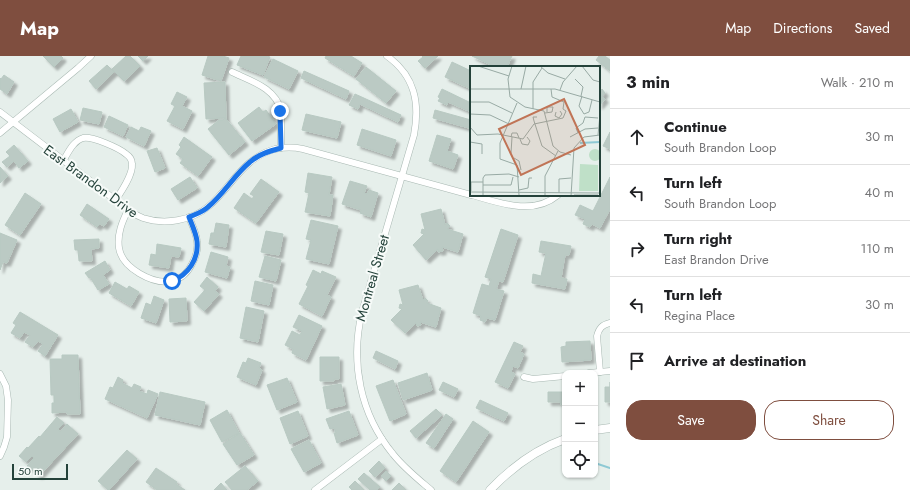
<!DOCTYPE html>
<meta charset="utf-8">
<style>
body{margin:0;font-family:Jost,sans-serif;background:#f2f2f2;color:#202124}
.controls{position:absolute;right:12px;bottom:12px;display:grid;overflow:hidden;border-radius:8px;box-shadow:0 1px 3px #0004}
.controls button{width:36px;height:36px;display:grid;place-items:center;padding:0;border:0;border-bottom:1px solid #e0e0e0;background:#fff;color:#202124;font:20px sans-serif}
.scale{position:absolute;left:12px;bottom:10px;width:56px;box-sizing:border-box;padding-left:4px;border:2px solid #24423a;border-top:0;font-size:11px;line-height:14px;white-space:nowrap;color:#24423a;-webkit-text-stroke:3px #f7fbf9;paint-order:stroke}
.stop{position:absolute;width:12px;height:12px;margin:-9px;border:3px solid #1a73e8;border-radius:50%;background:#fff}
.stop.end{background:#1a73e8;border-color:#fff;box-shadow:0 1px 4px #0008}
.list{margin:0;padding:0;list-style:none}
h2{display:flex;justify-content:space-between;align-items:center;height:52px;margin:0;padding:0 16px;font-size:17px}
h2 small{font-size:13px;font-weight:400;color:#757577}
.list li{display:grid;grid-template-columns:26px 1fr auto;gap:12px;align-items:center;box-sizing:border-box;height:56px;padding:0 16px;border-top:1px solid #e0e0e0}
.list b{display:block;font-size:15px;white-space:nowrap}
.list p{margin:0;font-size:13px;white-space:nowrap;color:#757577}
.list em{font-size:13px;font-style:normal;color:#757577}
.actions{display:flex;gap:8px;padding:12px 16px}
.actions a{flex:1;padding:9px 0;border:1px solid #7f4e3f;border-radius:16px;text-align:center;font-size:14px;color:#7f4e3f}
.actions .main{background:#7f4e3f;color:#fff}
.icon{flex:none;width:22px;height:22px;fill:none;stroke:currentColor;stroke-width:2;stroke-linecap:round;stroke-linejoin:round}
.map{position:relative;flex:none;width:610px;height:434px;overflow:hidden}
header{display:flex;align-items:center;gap:24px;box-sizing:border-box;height:56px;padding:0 20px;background:#7f4e3f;color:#fff}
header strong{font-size:19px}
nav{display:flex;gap:22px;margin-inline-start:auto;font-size:14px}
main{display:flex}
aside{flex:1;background:#fff}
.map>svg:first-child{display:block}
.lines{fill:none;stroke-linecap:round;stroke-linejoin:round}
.stream{stroke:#8ec9d4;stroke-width:2}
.building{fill:#bbcac4;stroke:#b8c9c2;filter:url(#shadow)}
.minor-casing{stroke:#a8b8b2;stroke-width:7}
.tertiary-casing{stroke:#a8b8b2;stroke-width:9}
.minor{stroke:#fff;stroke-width:6}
.tertiary{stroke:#fff;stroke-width:8}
.route{stroke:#1a73e8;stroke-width:5}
.labels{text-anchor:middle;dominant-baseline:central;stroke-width:4;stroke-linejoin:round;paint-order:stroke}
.street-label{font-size:14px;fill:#24423a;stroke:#f7fbf9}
.inset-river{fill:none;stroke:#8ec9d4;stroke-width:2}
.inset-road{fill:none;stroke:#98aaa4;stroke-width:1}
.view{fill:#c07456;fill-opacity:0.15;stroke:#c07456;stroke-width:2}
.inset-edge{fill:none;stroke:#24423a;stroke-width:2}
</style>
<header>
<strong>Map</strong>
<nav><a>Map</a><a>Directions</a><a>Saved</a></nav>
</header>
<main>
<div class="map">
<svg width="610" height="434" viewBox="0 0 610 434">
<defs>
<filter id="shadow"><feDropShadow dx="3.5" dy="3.5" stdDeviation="1" flood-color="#0004"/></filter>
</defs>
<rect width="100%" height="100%" fill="#e6efeb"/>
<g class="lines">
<!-- stream -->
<polyline class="stream" points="595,407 610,412"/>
</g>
<!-- building -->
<g class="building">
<polygon points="43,0 61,0 63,2 54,11"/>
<polygon points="126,0 130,0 140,10 124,25 112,13"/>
<polygon points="138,0 148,0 143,5"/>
<polygon points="208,0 223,0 229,2 221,25 202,19"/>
<polygon points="241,0 267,0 270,1 263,19 237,9"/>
<polygon points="326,0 351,0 362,7 354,20 325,2"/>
<polygon points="422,0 438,0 425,12 418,5 423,1"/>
<polygon points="472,0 512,0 507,11 495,11"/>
<polygon points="599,0 605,0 610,4 610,15 596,4"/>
<polygon points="273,3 298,15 289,33 264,21"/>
<polygon points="452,6 471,15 471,33 445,21"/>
<polygon points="107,9 114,16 96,33 89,25"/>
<polygon points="366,11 396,35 386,47 356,23"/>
<polygon points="304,15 349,35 346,43 301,22"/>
<polygon points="4,19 14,26 7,38 0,33 0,22 1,23"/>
<polygon points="225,26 226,63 245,86 229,99 208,73 219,64 223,64 225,62 206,63 204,27"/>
<polygon points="442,33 471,47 471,56 448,46 447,49 438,45 440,42 438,41"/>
<polygon points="602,33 605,37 602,40 605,43 599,50 599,37"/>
<polygon points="177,36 187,41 182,50 192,55 183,73 167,65 175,50 171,48"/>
<polygon points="355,38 401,59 398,66 360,48 358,53 349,49"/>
<polygon points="259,51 263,56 266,54 276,68 252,85 238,67"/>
<polygon points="83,52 102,56 99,68 80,64"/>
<polygon points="71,53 78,66 60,76 53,63"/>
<polygon points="435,54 471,64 469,72 433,62"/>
<polygon points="306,58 341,66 337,82 302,74"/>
<polygon points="109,60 128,69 123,80 104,71"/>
<polygon points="131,71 139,75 141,71 151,75 144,90 126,81"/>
<polygon points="362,73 396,84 391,100 357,89"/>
<polygon points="610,76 610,93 603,90"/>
<polygon points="437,79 451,83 447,95 458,99 453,113 429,105"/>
<polygon points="184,81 212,101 198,120 180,107 183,103 176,98 181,91 179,89"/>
<polygon points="14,89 28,105 19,112 14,105 7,111 2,106 10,100 6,96"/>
<polygon points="157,92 165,112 155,116 147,95"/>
<polygon points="0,111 8,120 0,127"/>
<polygon points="308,117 332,121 329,139 333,139 330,160 305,156 309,137 305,136"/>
<polygon points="190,121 197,132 178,144 171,133"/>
<polygon points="610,121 610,153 600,172 592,168 590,171 583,168 585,163 575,159 580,149 593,155"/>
<polygon points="261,123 279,136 256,167 234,152 244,137 252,143 254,140 250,138"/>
<polygon points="350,125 367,130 364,137 367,138 369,134 378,137 371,161 360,157 361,154 342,148"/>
<polygon points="25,137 41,148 20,179 5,169"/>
<polygon points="87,148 109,163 104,170 100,168 97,171 80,159"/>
<polygon points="441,153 445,169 447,167 450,170 447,173 463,178 458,196 442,191 443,195 438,196 438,193 426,204 413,189 424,178 421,177 422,173 425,174 421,158"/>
<polygon points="311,164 338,170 329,208 306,203 311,184 306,183"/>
<polygon points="216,167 229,169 226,191 209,188 211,177 214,177"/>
<polygon points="501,173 518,179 503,226 499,225 496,233 504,235 495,264 487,262 485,266 480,264 481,260 473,257 482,228 489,230 491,223 485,221"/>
<polygon points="266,175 283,178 279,199 261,196"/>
<polygon points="0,177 17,184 7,207 3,206 0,214"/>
<polygon points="99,183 99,192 91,193 92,205 79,205 78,194 75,194 74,184"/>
<polygon points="541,185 571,190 569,199 565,199 561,222 567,223 565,233 532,227 533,218 541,220 546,197 539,196"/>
<polygon points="157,188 181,192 179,201 171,200 169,212 149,209 151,198 156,199"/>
<polygon points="211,196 228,201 226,210 230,211 227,222 205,216"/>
<polygon points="265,200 281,204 276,225 259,221"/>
<polygon points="105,205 110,214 103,219 109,228 98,234 90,221 89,222 85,217"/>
<polygon points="313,214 321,218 322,215 336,221 327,239 331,241 322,260 299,248 308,230 306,229"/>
<polygon points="207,221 218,231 215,235 219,238 204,255 194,246 205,234 200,230"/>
<polygon points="255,225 273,229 269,249 251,245"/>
<polygon points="115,226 127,233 129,230 139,236 131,250 109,237"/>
<polygon points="418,229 423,244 425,242 428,245 427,247 441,252 436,271 420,266 421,269 417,270 416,267 405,277 391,264 402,253 399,252 400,248 403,249 399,234"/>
<polygon points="154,240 164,244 156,267 141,262 146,247 151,249"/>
<polygon points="186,242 187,265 170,266 169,243"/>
<polygon points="246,251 264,255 258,286 240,282"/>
<polygon points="20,256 58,279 45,300 38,295 43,288 38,285 33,291 25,286 30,279 24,276 20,282 11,277 16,269 13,267"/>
<polygon points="299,259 322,270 306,304 292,297 293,293 285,289 292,275 300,279 302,275 293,271"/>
<polygon points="590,285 591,304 562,306 561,291 566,290 566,286"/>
<polygon points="514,286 523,290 520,296 524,298 518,312 513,310 511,316 515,318 508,332 495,326"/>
<polygon points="376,295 398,305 395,313 373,302"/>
<polygon points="62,299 78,299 80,358 67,358 67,356 52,357 52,347 54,347 54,339 51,339 50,303 62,303"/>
<polygon points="320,301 339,301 339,323 334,323 334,325 320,325"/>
<polygon points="248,302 261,307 259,312 262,314 256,329 237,321 243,306 246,307"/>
<polygon points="427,317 432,334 403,344 398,327"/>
<polygon points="118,321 123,324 122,327 132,332 134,328 141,331 139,335 147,338 148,334 158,338 147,362 105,343 110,331 113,332"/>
<polygon points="287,322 297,346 277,354 267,329"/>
<polygon points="393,324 406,358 390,365 376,330"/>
<polygon points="443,326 458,333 454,341 439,334"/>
<polygon points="610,326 610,346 605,346 605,331 610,331"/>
<polygon points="341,328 345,349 327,353 323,331"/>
<polygon points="160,336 205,346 200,369 155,359"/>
<polygon points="548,336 565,336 565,349 561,349 560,346 548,346"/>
<polygon points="480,344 508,357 504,365 476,352"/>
<polygon points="436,353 442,359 416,382 410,375"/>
<polygon points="227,354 239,377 222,386 210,364"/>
<polygon points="298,355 308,380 290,388 280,362"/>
<polygon points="349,355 358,379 337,387 334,377 336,377 334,372 330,373 326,363"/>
<polygon points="446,358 453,363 434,392 426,387"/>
<polygon points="57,361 64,367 58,373 60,376 67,368 78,378 39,420 27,410 34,402 32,400 26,406 19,400 27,391 28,392 39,380 40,381"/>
<polygon points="473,365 489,376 456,426 440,415"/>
<polygon points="240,377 254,399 237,409 223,388"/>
<polygon points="309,384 321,407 304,416 291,393"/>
<polygon points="127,394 137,403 109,434 108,434 98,425"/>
<polygon points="379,405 385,412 375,421 369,415"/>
<polygon points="245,410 258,425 247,434 232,434 225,426"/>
<polygon points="156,412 177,426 176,428 185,434 157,434 146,426"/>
<polygon points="386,415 391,420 386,425 381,420"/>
<polygon points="364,417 380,431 377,434 370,434 358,423"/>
<polygon points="355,425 364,434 352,434 349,431"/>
<polygon points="221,427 227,434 214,434"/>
<polygon points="399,427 406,434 392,434"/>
</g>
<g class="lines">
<defs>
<g id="minor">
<path d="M387,0C415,20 420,47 414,79L362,256C350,306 360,358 393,398C404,412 418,423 431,434"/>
<path d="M232,16C251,25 276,32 281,55V92"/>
<path d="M0,56L122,149C128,154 135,159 143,162C164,169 192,165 209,150C232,130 243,102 275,93C285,91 293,91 303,93L471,139"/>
<polyline points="0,77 78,12 91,0"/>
<path d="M63,105C68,97 73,85 83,82C92,80 119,92 126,98C129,100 132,104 132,108C133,119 121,136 115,145"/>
<path d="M472,139C500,147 533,160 558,139"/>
<path d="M128,154C122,166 117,178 119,192C122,212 153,229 172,225C181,223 188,216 192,208C196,201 198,192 197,185C196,176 192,169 189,161"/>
<path d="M600,316L597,280C599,272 602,269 610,267"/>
<polyline points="589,317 610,315"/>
<polyline points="0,318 6,330 8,344 7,381 4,391 0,400"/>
<polyline points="524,321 533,323 565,320"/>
<polyline points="315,434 382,383"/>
</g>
<g id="tertiary">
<polyline points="595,374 610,372"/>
<path d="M490,434C511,412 537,393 565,383"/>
</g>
</defs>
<!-- minor casing -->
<use href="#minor" class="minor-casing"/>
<!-- tertiary casing -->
<use href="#tertiary" class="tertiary-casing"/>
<!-- minor -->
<use href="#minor" class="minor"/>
<!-- tertiary -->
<use href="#tertiary" class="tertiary"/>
</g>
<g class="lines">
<!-- route -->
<path class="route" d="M172,225C188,219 199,203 197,185C196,177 192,169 189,161C196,158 203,156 208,151C224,138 234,119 250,106C259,98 270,95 281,92L280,55"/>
</g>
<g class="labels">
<!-- street labels -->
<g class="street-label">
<text transform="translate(91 125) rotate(36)">East Brandon Drive</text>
<text transform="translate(372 222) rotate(-74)">Montreal Street</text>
</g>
</g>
<!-- overview -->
<g transform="translate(470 10)">
<rect width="130" height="130" fill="#e6efeb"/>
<path d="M119 89a6 6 0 1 1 12 0a6 6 0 1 1-12 0ZM110,98L128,99V125H109Z" fill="#bfe0c8"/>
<path class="inset-river" d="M110,77L130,76"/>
<path class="inset-road" d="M8,0L39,10M42,0L38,13L40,31L55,41L74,45L83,80L90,86L101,89M70,0L78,7L95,13M112,0L123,14L130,16M105,13L113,21L111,30M0,23H85L130,36M51,23L56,0M81,23L82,31L94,36L93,43M90,24L93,16L107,0M112,30L109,40L114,48L119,46L122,34M0,36H19L42,47M47,37L30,77V93L47,99L49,129M63,43V16L72,2M86,46L85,50L89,52L92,48L90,45M75,47L82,46L83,41H77V46M0,48L20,49L39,58M67,51H63L64,55L72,80L86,90M0,61L7,69L28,68L53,73L64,58L93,52L96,45L93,43M108,67L106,62L113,57L115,51L128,52M128,69L130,49M41,71L42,67H47L49,72M100,71L115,63L128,62M50,73L52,78L58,79L60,75L57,71M0,76L12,78V88M41,87L42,71M44,92L49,95L51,104M13,119H41L43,111M49,124L58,122L59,112H62M1,125V116H13M0,126L130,127M89,127V113L101,112M75,129V110L88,85M104,129H128M13,130V112L15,109L39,108L49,111M101,130L104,82L114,71L130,69"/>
<path class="view" d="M94,33L115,79L51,109L29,63Z"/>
<rect width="130" height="130" class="inset-edge"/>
</g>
</svg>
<div class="controls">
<button>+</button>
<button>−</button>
<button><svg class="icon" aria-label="locate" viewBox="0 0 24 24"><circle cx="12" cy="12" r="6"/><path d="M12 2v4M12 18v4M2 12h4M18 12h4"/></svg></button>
</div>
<div class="scale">50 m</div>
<div class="stop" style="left:172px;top:225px"></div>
<div class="stop end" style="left:280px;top:55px"></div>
</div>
<aside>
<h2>3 min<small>Walk · 210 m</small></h2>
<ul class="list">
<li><svg class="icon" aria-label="ahead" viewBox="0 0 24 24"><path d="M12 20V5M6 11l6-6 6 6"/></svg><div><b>Continue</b><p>South Brandon Loop</p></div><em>30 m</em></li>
<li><svg class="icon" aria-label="left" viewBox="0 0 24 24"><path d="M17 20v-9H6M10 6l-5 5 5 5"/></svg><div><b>Turn left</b><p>South Brandon Loop</p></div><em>40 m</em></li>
<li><svg class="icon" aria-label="right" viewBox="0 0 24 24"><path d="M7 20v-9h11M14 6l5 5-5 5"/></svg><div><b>Turn right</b><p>East Brandon Drive</p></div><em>110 m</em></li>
<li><svg class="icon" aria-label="left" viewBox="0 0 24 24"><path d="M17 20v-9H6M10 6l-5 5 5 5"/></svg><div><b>Turn left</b><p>Regina Place</p></div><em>30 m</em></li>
<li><svg class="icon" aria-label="arrive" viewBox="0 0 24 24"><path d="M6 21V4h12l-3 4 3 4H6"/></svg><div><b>Arrive at destination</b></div></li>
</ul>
<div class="actions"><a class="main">Save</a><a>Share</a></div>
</aside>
</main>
